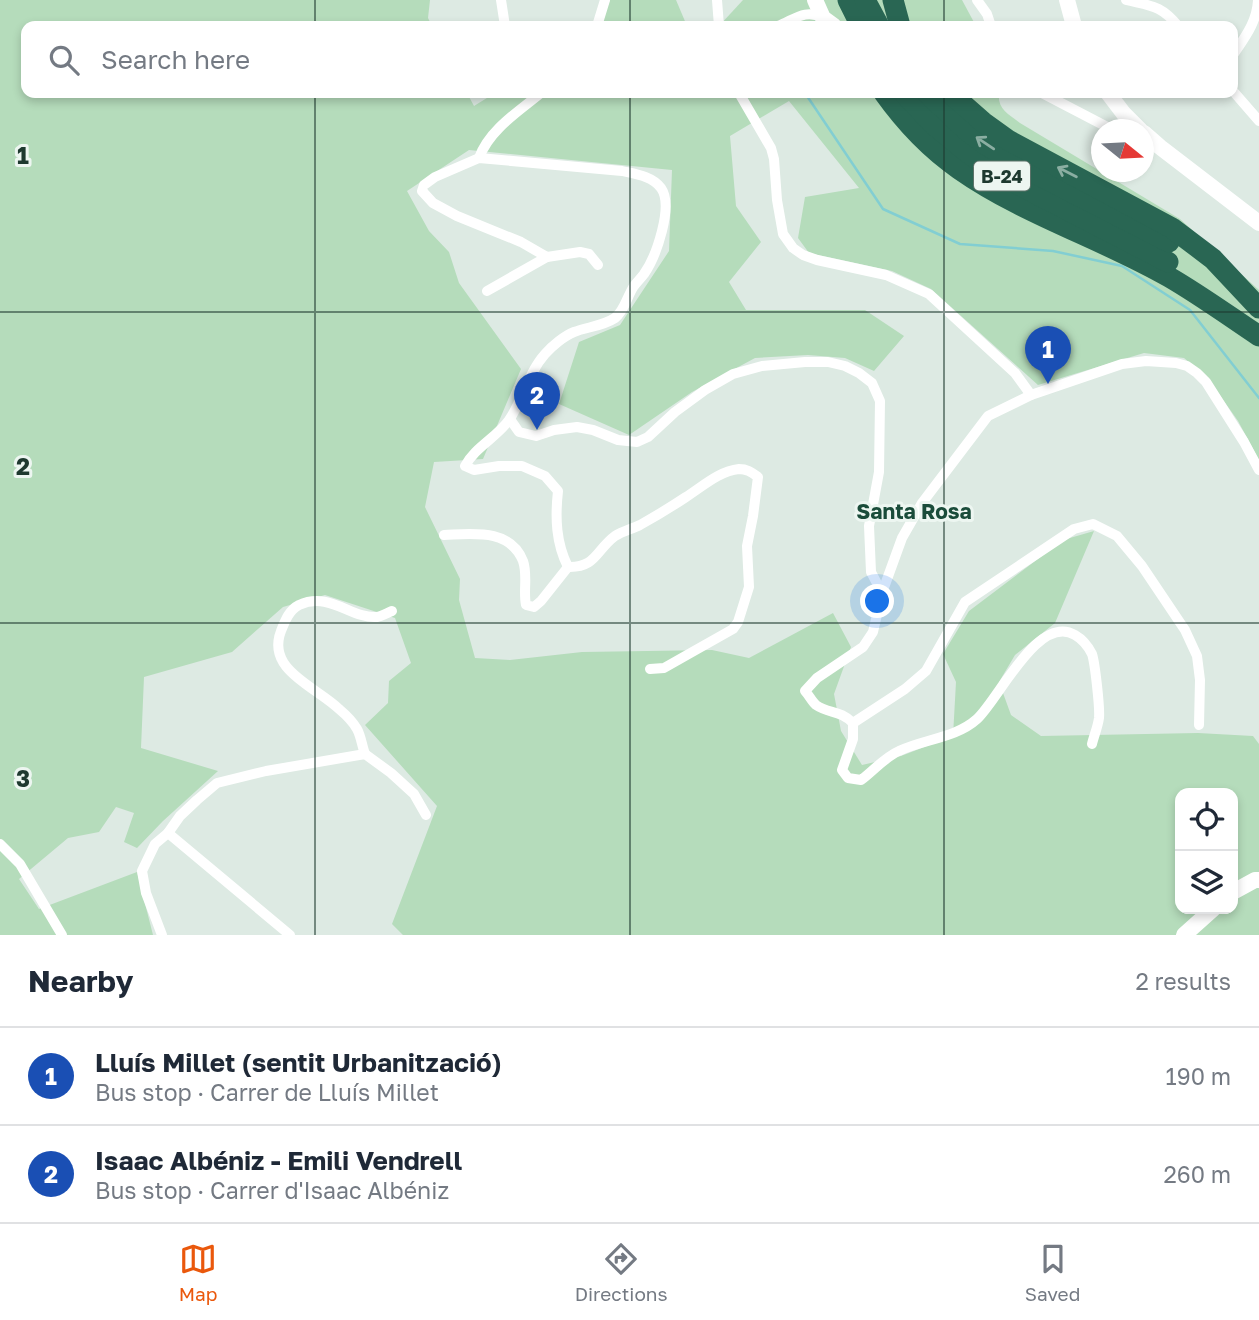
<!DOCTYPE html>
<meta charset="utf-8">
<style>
body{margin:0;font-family:"Golos Text",sans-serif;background:#f6f6f7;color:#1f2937}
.controls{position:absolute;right:21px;bottom:21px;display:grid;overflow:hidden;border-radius:14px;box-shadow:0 4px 10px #0003}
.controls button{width:63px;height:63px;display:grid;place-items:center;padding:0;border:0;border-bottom:2px solid #e0e1e3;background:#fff;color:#1f2937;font:35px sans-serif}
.compass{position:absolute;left:1091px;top:119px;width:63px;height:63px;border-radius:50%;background:#fff;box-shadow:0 4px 10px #0003;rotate:108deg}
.you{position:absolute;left:878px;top:602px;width:24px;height:24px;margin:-18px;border:5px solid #fff;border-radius:50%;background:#1a73e8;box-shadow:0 0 0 10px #1a73e833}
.badge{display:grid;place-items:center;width:46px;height:46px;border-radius:50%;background:#ea580c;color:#fff;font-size:23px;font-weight:700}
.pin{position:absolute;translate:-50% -58px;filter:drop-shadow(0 2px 4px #0008)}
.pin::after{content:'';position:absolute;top:37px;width:24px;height:21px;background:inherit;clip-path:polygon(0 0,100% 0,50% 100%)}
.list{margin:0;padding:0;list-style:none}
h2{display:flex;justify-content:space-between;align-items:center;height:91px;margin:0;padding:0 28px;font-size:30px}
h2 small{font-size:23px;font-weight:400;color:#747a83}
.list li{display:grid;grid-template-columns:46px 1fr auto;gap:21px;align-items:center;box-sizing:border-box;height:98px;padding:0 28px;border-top:2px solid #e0e1e3}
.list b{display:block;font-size:26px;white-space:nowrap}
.list p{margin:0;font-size:23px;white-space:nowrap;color:#747a83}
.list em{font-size:23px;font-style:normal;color:#747a83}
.icon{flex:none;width:38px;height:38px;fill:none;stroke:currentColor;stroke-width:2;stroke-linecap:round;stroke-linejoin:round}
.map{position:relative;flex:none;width:1259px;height:935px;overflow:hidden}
.search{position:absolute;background:#fff;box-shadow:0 4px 10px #0003;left:21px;right:21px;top:21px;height:77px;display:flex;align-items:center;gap:18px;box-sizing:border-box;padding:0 24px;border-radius:14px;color:#747a83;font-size:26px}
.sheet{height:287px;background:#fff}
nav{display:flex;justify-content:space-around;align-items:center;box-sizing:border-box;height:98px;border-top:2px solid #e0e1e3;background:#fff;font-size:19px;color:#747a83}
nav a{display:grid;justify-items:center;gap:4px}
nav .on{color:#ea580c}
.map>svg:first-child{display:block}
.green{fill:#b5dcbb;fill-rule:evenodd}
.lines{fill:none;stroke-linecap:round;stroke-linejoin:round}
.stream{stroke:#82ced2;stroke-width:2.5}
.street{stroke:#fff;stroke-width:10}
.secondary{stroke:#fff;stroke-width:16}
.highway{stroke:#296653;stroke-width:21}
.oneway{stroke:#8baea2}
.grid{fill:none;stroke:#1e392f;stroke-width:2;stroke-opacity:0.55}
.labels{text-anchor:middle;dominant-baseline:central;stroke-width:6;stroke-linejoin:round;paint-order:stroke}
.shield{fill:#edf6f1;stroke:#5c7269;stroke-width:2}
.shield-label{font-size:18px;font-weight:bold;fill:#1e392f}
.neighbourhood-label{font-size:21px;font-weight:bold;fill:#1a4c3a;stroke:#edf6f1}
.grid-label{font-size:23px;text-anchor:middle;font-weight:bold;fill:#1e392f;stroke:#edf6f1;stroke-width:6;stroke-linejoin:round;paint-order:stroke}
</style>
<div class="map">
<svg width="1259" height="935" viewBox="0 0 1259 935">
<rect width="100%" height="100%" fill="#ddeae3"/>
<!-- green -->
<g class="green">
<path d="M0,0H430L428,18L432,26H26V93H467L474,106L495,93H545L548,95L550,93H999C997,109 1009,114 1020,123L1180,219L1259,290V460L1238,421L1207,377L1184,358L1144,353L1038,385L931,289L892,271L809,253L798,238L805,197L859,188L789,101L730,136L736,206L761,242L729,282L746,310H865L904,336L874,371L845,358L808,355L755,358L692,392L629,435L559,404L579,342L620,325L669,251L672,170L469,150L407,191L429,231L449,252L459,283L521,369L483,459L434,462L425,507L460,579L459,600L475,658L510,660L582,652L712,650L749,658L833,613L851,647L834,694L841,731L862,765L901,756L953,736L956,682L943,654L969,611L1063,540L1094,531L1055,623L1015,655L999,682L1011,715L1041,736L1198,733L1253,736L1259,744V935H403L392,924L437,806L365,725L388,703L389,681L411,663L395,618L325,595L283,607L232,652L144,677L141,748L218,771L163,821L137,848L124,842L134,813L116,807L99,832L68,838L19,879L39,909L137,872L153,935H0ZM1180,793H1233V909H1180Z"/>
<polygon points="610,0 676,0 687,26 600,26"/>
<polygon points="743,0 962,0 976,26 719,26"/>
</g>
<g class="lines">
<!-- stream -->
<polyline class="stream" points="805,93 883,209 960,244 1053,251 1122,266 1190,310 1259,398"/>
<!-- street -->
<g class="street">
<polyline points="501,0 505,26"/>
<polyline points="717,0 719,26"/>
<polyline points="977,0 987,14 991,26"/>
<path d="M1126,0C1151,6 1161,5 1178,26"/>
<polyline points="597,26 605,0"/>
<path d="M778,26C794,20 805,8 823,18"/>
<path d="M1233,55C1245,37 1257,22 1258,0"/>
<polyline points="1233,91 1259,121"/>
<polyline points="739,93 771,148 774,159 777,200 783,234 793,248 803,255 817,260 886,275 929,294 1015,373 1031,395"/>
<polyline points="1042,93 1113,130"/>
<path d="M479,158C489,130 519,111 541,93"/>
<path d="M598,265L589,254L580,252L547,257L521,242L457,216L433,203L422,191L424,185L435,177L479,158L622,171C635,174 652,176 661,188C674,206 656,257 644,274C641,278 637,282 634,286C627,296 625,310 615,318C603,326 587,327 574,332C564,336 552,346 545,354C528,373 523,400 509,420C496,438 475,447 465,466L474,470L499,466H522L545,476L558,491C555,518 556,543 568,567C596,568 596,550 615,536C623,531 632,529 640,525C656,516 671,507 686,497C702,487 719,471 739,469C747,469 751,472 758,477L753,516L747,546L749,587L738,622L733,629L694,651L664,668L650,669"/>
<polyline points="487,291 547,257"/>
<polyline points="510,419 519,432 536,436 554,430 577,427 593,430 618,440 637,442 648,437 675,412 705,390 733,374 762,366 805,362 828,362 845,366 859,373 872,383 880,401 879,472 869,526 871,572 882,593"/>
<path d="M444,535C472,534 510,528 523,561C528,575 523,591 526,605L534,607L541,601L568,567"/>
<path d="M853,723C840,710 829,714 816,705C812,702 809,695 805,691L817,678L863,647L873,632L882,593L902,538L922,503L988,416L1031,395L1122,364L1146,361L1176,363L1187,366L1197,373L1206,382L1244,442L1259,470"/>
<polyline points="853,723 905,689 926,671 965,602 1074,529 1093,524 1117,536 1142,566 1185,630 1197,656 1200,680 1199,725"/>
<path d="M853,723V739L842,770L848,778L861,780C873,771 885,757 899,751C924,739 956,738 977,719C999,699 1038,613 1075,635C1082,639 1088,646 1092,654C1095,663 1100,708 1099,718C1098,726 1094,736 1092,744"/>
<path d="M365,754C362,746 361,736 357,729C353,722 345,714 339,709C315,686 266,670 281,631C285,621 289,610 299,605C330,591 351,619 377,617C382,616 387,613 392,611"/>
<polyline points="168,833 290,935"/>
<polyline points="0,844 20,864 62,935"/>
<polyline points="162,935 146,893 142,871 155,844 168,833 180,816 197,800 217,783 266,771 365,754 391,773 414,794 426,815"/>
</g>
<!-- secondary -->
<g class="secondary">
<polyline points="815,0 823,18 834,26"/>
<polyline points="1067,0 1074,26"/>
<polyline points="1108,93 1124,114 1140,130"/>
<polyline points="1144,133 1160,147 1259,223"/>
<polyline points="1233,892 1255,880 1259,880"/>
<polyline points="1184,935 1213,909"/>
</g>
<!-- highway -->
<g class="highway">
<polyline points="848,0 861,26"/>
<polyline points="865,0 879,26"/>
<polyline points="893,0 900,26"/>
<path d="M884,93C904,121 930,149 959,169C1023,214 1101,238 1169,277C1200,295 1229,316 1259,336"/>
<polyline points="904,93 934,125 968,153 998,174 1168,262"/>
<polyline points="927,93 966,130 986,145 1034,173 1169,242"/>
<polyline points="950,93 983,122 1008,140 1172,228 1213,259 1259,308"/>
</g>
</g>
<!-- one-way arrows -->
<defs><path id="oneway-shaft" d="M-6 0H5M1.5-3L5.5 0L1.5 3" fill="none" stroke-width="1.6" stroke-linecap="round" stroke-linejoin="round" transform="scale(1.75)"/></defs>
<g class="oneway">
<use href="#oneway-shaft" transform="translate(985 143) rotate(-146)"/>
<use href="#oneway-shaft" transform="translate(1067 172) rotate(-153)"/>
</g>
<!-- grid -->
<path class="grid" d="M315,0V26M630,0V26M944,0V26M315,93V935M630,93V935M944,93V935M0,312H1259M0,623H1259"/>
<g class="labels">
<!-- shield labels -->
<rect class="shield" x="974" y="161.5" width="56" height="29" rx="5"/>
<g class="shield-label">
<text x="1002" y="176">B-24</text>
</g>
<!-- neighbourhood labels -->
<g class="neighbourhood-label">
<text x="914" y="511">Santa Rosa</text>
</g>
</g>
<g class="grid-label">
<text x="23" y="164">1</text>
<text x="23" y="475">2</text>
<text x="23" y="787">3</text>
</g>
</svg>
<div class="controls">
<button><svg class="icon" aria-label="locate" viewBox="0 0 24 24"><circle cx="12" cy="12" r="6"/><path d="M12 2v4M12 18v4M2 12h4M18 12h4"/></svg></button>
<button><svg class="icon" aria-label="layers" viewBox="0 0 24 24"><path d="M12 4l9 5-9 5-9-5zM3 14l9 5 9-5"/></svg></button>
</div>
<svg class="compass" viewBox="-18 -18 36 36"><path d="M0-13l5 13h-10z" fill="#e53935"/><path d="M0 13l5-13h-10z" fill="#747a83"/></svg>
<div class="you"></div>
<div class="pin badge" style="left:1048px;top:384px;background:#1a4fb4">1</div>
<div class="pin badge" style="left:537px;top:430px;background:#1a4fb4">2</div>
<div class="search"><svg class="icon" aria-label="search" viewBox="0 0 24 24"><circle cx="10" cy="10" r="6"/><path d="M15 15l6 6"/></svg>Search here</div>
</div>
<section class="sheet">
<h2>Nearby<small>2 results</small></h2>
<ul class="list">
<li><span class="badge" style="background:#1a4fb4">1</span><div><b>Lluís Millet (sentit Urbanització)</b><p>Bus stop · Carrer de Lluís Millet</p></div><em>190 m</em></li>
<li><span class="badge" style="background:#1a4fb4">2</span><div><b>Isaac Albéniz - Emili Vendrell</b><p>Bus stop · Carrer d'Isaac Albéniz</p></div><em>260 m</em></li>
</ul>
</section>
<nav>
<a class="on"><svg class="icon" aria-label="map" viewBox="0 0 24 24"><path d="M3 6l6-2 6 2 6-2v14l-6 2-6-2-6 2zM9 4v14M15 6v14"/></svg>Map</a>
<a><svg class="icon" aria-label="directions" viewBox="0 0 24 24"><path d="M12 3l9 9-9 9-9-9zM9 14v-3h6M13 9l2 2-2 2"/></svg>Directions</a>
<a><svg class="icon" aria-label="saved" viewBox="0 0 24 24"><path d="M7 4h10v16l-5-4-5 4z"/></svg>Saved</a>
</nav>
